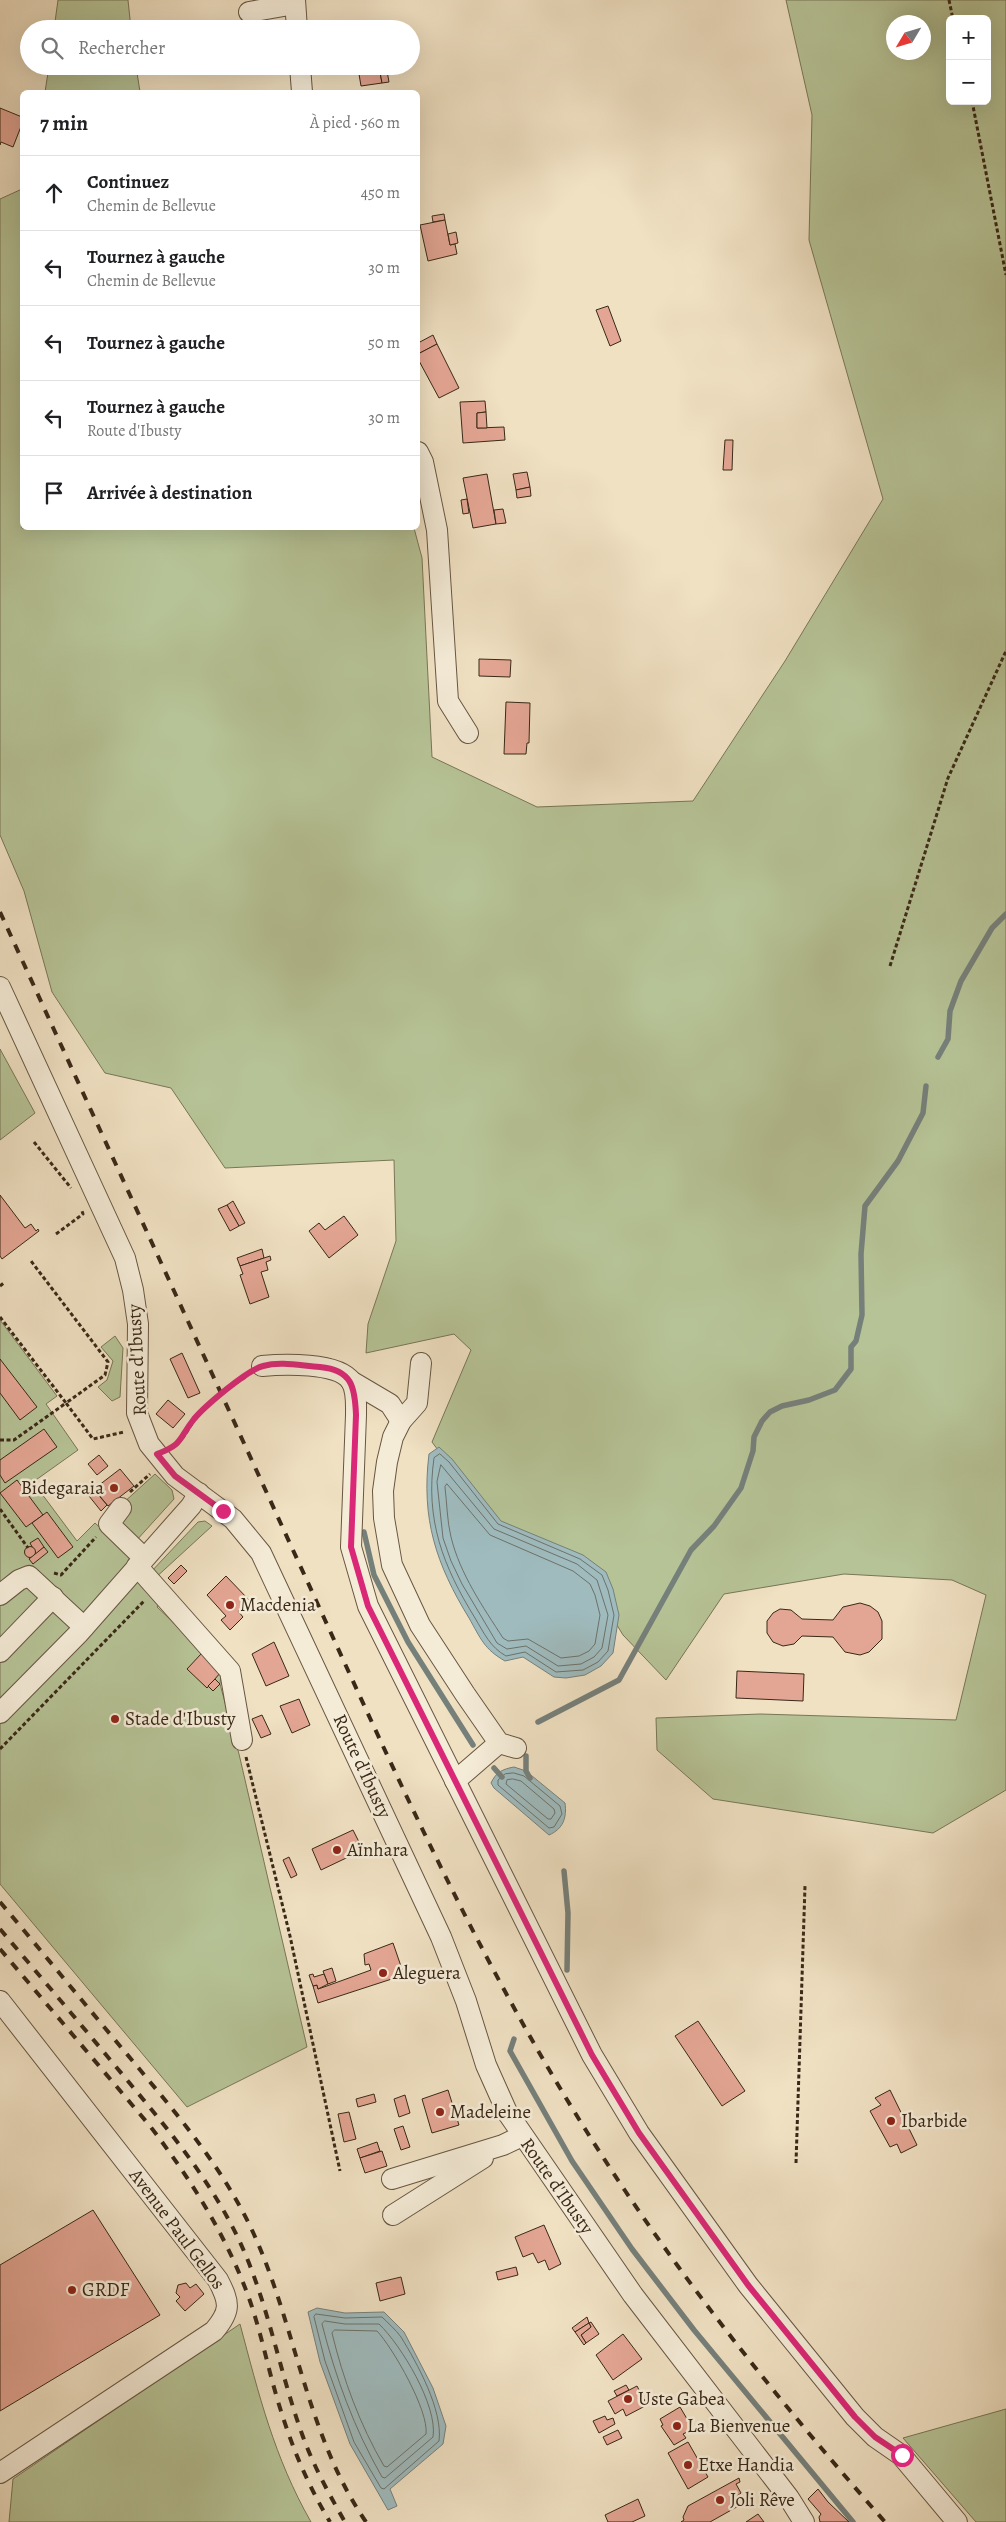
<!DOCTYPE html>
<html lang="fr">
<meta charset="utf-8">
<style>
body{margin:0;font-family:Alegreya,serif;background:#f2f2f2;color:#202124}
.controls{position:absolute;right:15px;top:15px;display:grid;overflow:hidden;border-radius:8px;box-shadow:0 5px 20px #0002}
.controls button{width:45px;height:45px;display:grid;place-items:center;padding:0;border:0;border-bottom:1px solid #e0e0e0;background:#fff;color:#202124;font:25px sans-serif}
.compass{position:absolute;left:886px;top:15px;width:45px;height:45px;border-radius:50%;background:#fff;box-shadow:0 5px 20px #0002;rotate:232deg}
.stop{position:absolute;width:15px;height:15px;margin:-11px;border:4px solid #db2777;border-radius:50%;background:#fff}
.stop.end{background:#db2777;border-color:#fff;box-shadow:0 1px 5px #0008}
.list{margin:0;padding:0;list-style:none}
h2{display:flex;justify-content:space-between;align-items:center;height:65px;margin:0;padding:0 20px;font-size:21px}
h2 small{font-size:16px;font-weight:400;color:#757577}
.list li{display:grid;grid-template-columns:32px 1fr auto;gap:15px;align-items:center;box-sizing:border-box;height:75px;padding:0 20px;border-top:1px solid #e0e0e0}
.list b{display:block;font-size:19px;white-space:nowrap}
.list p{margin:0;font-size:16px;white-space:nowrap;color:#757577}
.list em{font-size:16px;font-style:normal;color:#757577}
.icon{flex:none;width:28px;height:28px;fill:none;stroke:currentColor;stroke-width:2;stroke-linecap:round;stroke-linejoin:round}
.map{position:relative;flex:none;width:1006px;height:2522px;overflow:hidden}
.search{position:absolute;background:#fff;box-shadow:0 5px 20px #0002;left:20px;top:20px;width:400px;height:55px;display:flex;align-items:center;gap:12px;box-sizing:border-box;padding:0 18px;border-radius:28px;color:#757577;font-size:19px}
.panel{position:absolute;background:#fff;box-shadow:0 5px 20px #0002;left:20px;top:90px;width:400px;height:440px;border-radius:8px}
.map>svg:first-child{display:block}
.green{fill:#b6c396;stroke:#787656;fill-rule:evenodd}
.water{fill:#9fbbbe;stroke:#76807b}
.lines{fill:none;stroke-linecap:round;stroke-linejoin:round}
.shore{stroke:#6c726a;stroke-width:1}
.stream{stroke:#76807b;stroke-width:5.5}
.building{fill:#e4a694;stroke:#392817}
.minor-casing{stroke:#675642;stroke-width:22}
.path{stroke:#392817;stroke-width:3;stroke-dasharray:4 2.5;stroke-linecap:butt}
.minor{stroke:#f5ecd8;stroke-width:20}
.rail{stroke:#392817;stroke-width:4;stroke-dasharray:9 9;stroke-linecap:butt}
.route{stroke:#db2777;stroke-width:6}
.poi-dot{fill:#8f2418;stroke:#f5ecd8;stroke-width:2}
.labels{text-anchor:middle;dominant-baseline:central;stroke-width:5;stroke-linejoin:round;paint-order:stroke}
.street-label{font-size:19px;fill:#392817;stroke:#f5ecd8}
.poi-label{font-size:19px;fill:#392817;stroke:#f5ecd8;text-anchor:start}
</style>
<div class="map">
<svg width="1006" height="2522" viewBox="0 0 1006 2522">
<rect width="100%" height="100%" fill="#f0e1c3"/>
<filter id="stains"><feTurbulence type="fractalNoise" baseFrequency=".004" numOctaves="4"/><feColorMatrix values="0 0 0 0 .2 0 0 0 0 .09 0 0 0 0 .02 0 0 0 .5 -.17"/></filter>
<radialGradient id="worn" r=".72"><stop offset=".6" stop-color="#630" stop-opacity="0"/><stop offset="1" stop-color="#630" stop-opacity=".3"/></radialGradient>
<!-- green -->
<g class="green">
<polygon points="58,0 128,0 131,29 54,29"/>
<path d="M786,0H1006V1790L933,1833L713,1799L657,1750L656,1718L760,1714L956,1720L986,1595L952,1580L844,1574L724,1594L666,1680L623,1635L581,1566L495,1527L432,1442L471,1350L454,1334L366,1353L368,1324L396,1241L394,1160L225,1168L171,1088L105,1073L52,992L24,891L0,835V199L22,189V528H414L422,558L432,757L537,807L693,801L785,661L883,499L809,240L812,115ZM950,19H987V101H950ZM894,22H924V52H894Z"/>
<polygon points="49,66 136,66 140,92 45,92"/>
<polygon points="0,1049 35,1113 0,1140"/>
<polygon points="0,1320 57,1396 46,1404 78,1450 33,1482 77,1541 95,1523 132,1557 123,1568 160,1603 157,1607 193,1641 201,1654 221,1672 220,1684 239,1754 307,2047 187,2107 0,1884"/>
<polygon points="115,1336 123,1348 120,1397 112,1401 98,1387 107,1380 113,1361 101,1347"/>
<polygon points="155,1474 172,1490 174,1499 135,1542 121,1525 122,1504"/>
<polygon points="205,1521 212,1526 153,1580 149,1574 198,1522"/>
<path d="M240,2324C259,2395 274,2457 311,2522H9L13,2479Z"/>
<polygon points="1006,2409 1006,2522 976,2522 903,2438"/>
</g>
<!-- water -->
<g class="water">
<path d="M439,1447L452,1459L501,1521L583,1555L606,1572L613,1589L619,1615L613,1653L601,1666L585,1675L566,1678L554,1677L523,1657L505,1661C484,1649 481,1639 469,1618C436,1564 421,1519 429,1454Z"/>
<path d="M514,1767L526,1771L565,1803C567,1818 563,1829 549,1835L494,1788L491,1783C496,1772 503,1769 514,1767Z"/>
<polygon points="317,2308 345,2313 384,2312 404,2332 433,2388 446,2426 443,2444 390,2489 397,2506 388,2510 350,2444 320,2362 308,2312"/>
</g>
<g class="lines">
<!-- shore -->
<g class="shore">
<path d="M440,1454L449,1462L498,1524L580,1559L602,1575L608,1590L614,1615L608,1651L598,1662L583,1670L556,1672L525,1652L506,1656C490,1647 484,1633 475,1618C443,1566 425,1520 434,1458Z"/>
<polygon points="441,1465 494,1529 577,1564 597,1580 608,1615 602,1648 594,1657 581,1664 558,1666 526,1646 507,1649 497,1643 462,1584 451,1561 443,1538 437,1482"/>
<path d="M447,1484L490,1535L573,1571L590,1584L595,1595L600,1615L595,1644L589,1651L579,1656L561,1658L528,1639L508,1641L503,1638C483,1607 460,1574 451,1537C447,1521 447,1503 445,1487Z"/>
<polygon points="514,1773 524,1776 560,1806 562,1814 554,1827 549,1828 498,1785 498,1780 505,1774"/>
<polygon points="513,1779 521,1781 554,1809 555,1813 551,1819 548,1819 506,1784 507,1780"/>
<path d="M316,2314L345,2318L382,2317C388,2323 396,2330 401,2337C417,2363 443,2410 439,2441L384,2489L381,2488L354,2442L325,2361L314,2317Z"/>
<path d="M325,2321L345,2324H379C401,2345 438,2406 433,2437L385,2478L382,2477C354,2428 336,2379 322,2324Z"/>
<path d="M335,2330L377,2331C393,2348 429,2411 426,2434L387,2467L384,2466C360,2425 343,2379 332,2333Z"/>
</g>
<!-- stream -->
<g class="stream">
<polyline points="938,1057 948,1039 950,1011 961,981 992,928 1006,914"/>
<polyline points="364,1532 374,1575 408,1642 473,1745"/>
<polyline points="538,1722 619,1680 691,1550 714,1526 741,1488 753,1451 754,1437 762,1421 770,1412 782,1406 809,1400 835,1390 851,1369 851,1347 856,1341 862,1315 861,1254 865,1206 898,1161 923,1113 926,1086"/>
<polyline points="526,1756 526,1771 530,1778"/>
<polyline points="494,1768 502,1777"/>
<polyline points="564,1871 568,1913 567,1970"/>
<polyline points="514,2039 510,2051 572,2161 632,2249 694,2330 853,2522"/>
</g>
</g>
<!-- building -->
<g class="building">
<polygon points="362,66 386,66 387,71 380,72 382,83 361,86 359,74 363,74"/>
<polygon points="387,71 389,82 382,83 380,72"/>
<polygon points="0,108 22,117 22,124 13,147 1,142 0,145"/>
<polygon points="444,214 445,220 433,222 432,216"/>
<polygon points="445,220 450,245 455,244 457,254 428,261 420,225"/>
<polygon points="456,232 458,243 450,245 448,234"/>
<polygon points="608,306 621,341 610,346 596,310"/>
<polygon points="433,335 437,344 418,354 418,343"/>
<polygon points="437,344 459,388 439,398 418,359 418,354"/>
<polygon points="485,401 486,412 477,413 477,428 504,427 505,440 463,443 460,402"/>
<polygon points="486,412 487,428 477,428 477,413"/>
<polygon points="725,440 733,440 732,470 723,470"/>
<polygon points="527,472 530,487 516,490 513,474"/>
<polygon points="487,474 496,524 473,528 463,478"/>
<polygon points="530,487 531,496 517,498 516,490"/>
<polygon points="467,499 469,513 463,514 461,500"/>
<polygon points="503,509 506,523 496,524 494,510"/>
<polygon points="479,659 511,660 510,677 479,676"/>
<polygon points="506,702 530,703 529,743 527,743 526,754 504,754"/>
<polygon points="0,1195 25,1228 31,1224 36,1231 38,1229 39,1231 2,1259 0,1256"/>
<polygon points="233,1201 245,1223 239,1226 227,1205"/>
<polygon points="227,1205 239,1226 230,1231 218,1209"/>
<polygon points="344,1216 358,1235 329,1258 309,1231 319,1223 325,1230"/>
<polygon points="262,1249 264,1258 240,1266 237,1258"/>
<polygon points="270,1256 271,1260 266,1262 268,1270 261,1272 269,1297 250,1304 240,1275 243,1274 240,1266"/>
<polygon points="182,1353 200,1393 188,1398 170,1359"/>
<polygon points="0,1359 37,1407 20,1420 0,1393"/>
<polygon points="168,1400 185,1414 173,1428 156,1414"/>
<polygon points="44,1429 57,1447 5,1483 0,1475 0,1460"/>
<polygon points="99,1455 108,1466 97,1475 88,1464"/>
<polygon points="120,1469 134,1486 108,1506 94,1489"/>
<polygon points="17,1480 43,1515 26,1527 0,1493"/>
<polygon points="95,1491 107,1505 101,1511 89,1496"/>
<polygon points="47,1512 73,1547 58,1558 32,1523"/>
<polygon points="38,1538 44,1547 36,1554 30,1543"/>
<circle cx="30" cy="1552" r="5.5"/>
<polygon points="44,1547 48,1552 33,1564 29,1559"/>
<polygon points="181,1565 187,1571 174,1584 168,1578"/>
<polygon points="226,1576 249,1600 238,1611 243,1617 230,1630 221,1620 226,1616 207,1595"/>
<polygon points="860,1603 870,1606 878,1612 882,1621 882,1639 869,1652 860,1655 845,1652 833,1637 802,1636 794,1644 783,1646 773,1642 767,1633 767,1621 773,1613 780,1609 791,1610 802,1619 833,1620 843,1607"/>
<polygon points="274,1642 289,1676 266,1686 252,1654"/>
<polygon points="201,1654 221,1672 207,1688 187,1669"/>
<polygon points="737,1671 804,1674 803,1701 736,1698"/>
<polygon points="215,1679 220,1684 213,1691 208,1686"/>
<polygon points="299,1699 310,1725 292,1733 280,1706"/>
<polygon points="262,1715 271,1734 261,1738 252,1719"/>
<polygon points="353,1830 363,1850 321,1870 312,1849"/>
<polygon points="289,1857 297,1875 291,1878 283,1860"/>
<polygon points="393,1943 404,1975 318,2003 313,1986 317,1985 318,1989 324,1987 371,1970 369,1964 365,1965 364,1954"/>
<polygon points="332,1968 336,1981 328,1984 323,1971"/>
<polygon points="313,1974 314,1977 324,1974 328,1984 318,1989 317,1985 313,1986 309,1975"/>
<polygon points="698,2021 745,2091 722,2106 675,2036"/>
<polygon points="448,2090 459,2125 432,2133 422,2099"/>
<polygon points="890,2090 917,2145 901,2153 897,2144 890,2147 870,2111 881,2105 875,2098"/>
<polygon points="374,2094 376,2102 358,2107 356,2099"/>
<polygon points="405,2095 410,2113 399,2117 394,2099"/>
<polygon points="349,2112 356,2139 344,2142 338,2114"/>
<polygon points="403,2126 410,2147 401,2150 394,2129"/>
<polygon points="377,2142 380,2151 360,2158 357,2149"/>
<polygon points="382,2151 387,2166 365,2173 360,2158"/>
<polygon points="93,2210 160,2315 0,2411 0,2265"/>
<polygon points="544,2225 561,2264 549,2270 545,2260 538,2263 533,2253 523,2257 515,2237"/>
<polygon points="516,2267 518,2275 498,2280 496,2272"/>
<polygon points="401,2277 405,2294 380,2301 376,2283"/>
<polygon points="186,2283 190,2288 196,2284 204,2294 185,2311 176,2301 180,2297 176,2293 178,2285"/>
<polygon points="587,2317 589,2323 575,2332 572,2328"/>
<polygon points="591,2322 599,2334 586,2343 581,2335 591,2327 589,2323"/>
<polygon points="589,2323 591,2327 581,2335 586,2343 584,2345 575,2332"/>
<polygon points="623,2334 642,2359 613,2380 596,2355"/>
<polygon points="626,2385 629,2390 617,2396 614,2391"/>
<polygon points="637,2386 647,2405 626,2416 623,2409 615,2414 608,2401"/>
<polygon points="680,2407 693,2429 683,2434 686,2438 674,2445 661,2426 663,2425 660,2419"/>
<polygon points="605,2416 607,2420 613,2418 615,2424 599,2433 593,2421"/>
<polygon points="618,2430 622,2438 607,2445 603,2437"/>
<polygon points="688,2442 708,2477 688,2489 668,2453"/>
<polygon points="739,2478 740,2482 736,2484 741,2493 737,2496 742,2504 710,2522 681,2522 684,2520 683,2517 688,2506"/>
<polygon points="818,2489 828,2502 849,2522 820,2522 819,2517 821,2514 808,2499"/>
<polygon points="638,2499 645,2516 632,2522 608,2522 605,2515"/>
<polygon points="758,2514 764,2522 746,2522"/>
</g>
<g class="lines">
<defs>
<g id="minor">
<polyline points="295,0 297,29"/>
<polyline points="249,12 295,4"/>
<polyline points="300,66 302,92"/>
<polyline points="418,452 423,462 437,530 448,701 468,733"/>
<polyline points="0,987 125,1258 133,1290 138,1324 137,1413 149,1444 175,1476 233,1519 261,1553 441,1937 466,2001 486,2065 507,2112 633,2295 789,2498 804,2522"/>
<polyline points="421,1363 417,1403 401,1421 393,1437 387,1462 383,1491 384,1518 392,1565 420,1625 465,1694 499,1743 516,1748"/>
<path d="M262,1366C282,1364 338,1362 351,1381C357,1390 356,1404 356,1415L351,1547L368,1606L592,2055L639,2133L748,2285L855,2417L875,2437L901,2455L957,2522"/>
<polyline points="351,1381 390,1404 401,1421"/>
<polyline points="121,1508 109,1524 144,1558"/>
<polyline points="137,1566 230,1671 242,1740"/>
<polyline points="0,1595 19,1580 29,1576 84,1627"/>
<polyline points="0,1652 53,1597"/>
<polyline points="0,1713 79,1633 191,1506 199,1493"/>
<polyline points="455,1781 499,1743"/>
<path d="M0,2001L218,2280C230,2303 231,2311 214,2331L0,2473"/>
<polyline points="392,2179 503,2145 522,2136"/>
<polyline points="393,2215 483,2158"/>
</g>
</defs>
<!-- minor casing -->
<use href="#minor" class="minor-casing"/>
<!-- path -->
<g class="path">
<polyline points="949,0 953,19"/>
<polyline points="972,101 1006,275"/>
<polyline points="890,966 948,778 1006,651"/>
<polyline points="34,1142 71,1188"/>
<polyline points="56,1234 83,1214 82,1211"/>
<polyline points="0,1286 5,1282"/>
<polyline points="0,1317 66,1403 105,1375 108,1362 31,1261"/>
<polyline points="0,1440 14,1440 66,1403 93,1439 124,1432"/>
<path d="M173,1447C185,1440 190,1423 200,1413C213,1398 230,1387 247,1376"/>
<polyline points="130,1492 150,1474"/>
<polyline points="0,1509 28,1548"/>
<polyline points="54,1573 61,1575 96,1537"/>
<polyline points="0,1749 144,1601"/>
<polyline points="246,1757 290,1936 340,2171"/>
<polyline points="796,2163 805,1886"/>
</g>
<!-- minor -->
<use href="#minor" class="minor"/>
<!-- rail -->
<g class="rail">
<path d="M0,912C99,1128 199,1345 298,1561C387,1755 473,1951 587,2132C674,2271 777,2399 885,2522"/>
<path d="M0,1902C44,1954 87,2007 131,2059C175,2112 221,2165 251,2228C296,2323 305,2433 366,2522"/>
<path d="M0,1929C39,1975 78,2021 117,2068C162,2122 208,2175 239,2240C268,2302 279,2370 302,2434C313,2465 329,2494 345,2522"/>
<path d="M0,1949L150,2126C189,2177 223,2230 246,2290C261,2329 268,2371 281,2411C293,2450 309,2487 330,2522"/>
</g>
</g>
<g class="lines">
<!-- route -->
<path class="route" d="M223,1511L175,1476L157,1454C184,1444 178,1439 194,1419C205,1406 247,1370 263,1366C281,1361 302,1366 320,1367C352,1370 355,1387 356,1415L351,1547L368,1606L592,2055L639,2133L748,2285L855,2417L875,2437L902,2455"/>
</g>
<!-- markers -->
<g class="poi-dot">
<circle cx="114" cy="1488" r="5"/>
<circle cx="230" cy="1605" r="5"/>
<circle cx="115" cy="1719" r="5"/>
<circle cx="337" cy="1850" r="5"/>
<circle cx="383" cy="1973" r="5"/>
<circle cx="440" cy="2112" r="5"/>
<circle cx="891" cy="2121" r="5"/>
<circle cx="72" cy="2290" r="5"/>
<circle cx="628" cy="2399" r="5"/>
<circle cx="677" cy="2426" r="5"/>
<circle cx="688" cy="2465" r="5"/>
<circle cx="720" cy="2500" r="5"/>
</g>
<g class="labels">
<!-- street labels -->
<g class="street-label">
<text transform="translate(137 1360) rotate(-93)">Route d'Ibusty</text>
<text transform="translate(362 1766) rotate(65)">Route d'Ibusty</text>
<text transform="translate(557 2186) rotate(55)">Route d'Ibusty</text>
<text transform="translate(177 2229) rotate(53)">Avenue Paul Gellos</text>
</g>
<!-- poi labels -->
<g class="poi-label">
<text x="104" y="1488" text-anchor="end">Bidegaraia</text>
<text x="240" y="1605">Macdenia</text>
<text x="125" y="1719">Stade d'Ibusty</text>
<text x="347" y="1850">Aïnhara</text>
<text x="393" y="1973">Aleguera</text>
<text x="450" y="2112">Madeleine</text>
<text x="901" y="2121">Ibarbide</text>
<text x="82" y="2290">GRDF</text>
<text x="638" y="2399">Uste Gabea</text>
<text x="687" y="2426">La Bienvenue</text>
<text x="698" y="2465">Etxe Handia</text>
<text x="730" y="2500">Joli Rêve</text>
</g>
</g>
<rect width="100%" height="100%" filter="url(#stains)"/>
<rect width="100%" height="100%" fill="url(#worn)"/>
</svg>
<div class="controls">
<button>+</button>
<button>−</button>
</div>
<svg class="compass" viewBox="-18 -18 36 36"><path d="M0-13l5 13h-10z" fill="#e53935"/><path d="M0 13l5-13h-10z" fill="#757577"/></svg>
<div class="stop" style="left:902px;top:2455px"></div>
<div class="stop end" style="left:223px;top:1511px"></div>
<div class="search"><svg class="icon" aria-label="search" viewBox="0 0 24 24"><circle cx="10" cy="10" r="6"/><path d="M15 15l6 6"/></svg>Rechercher</div>
<section class="panel">
<h2>7 min<small>À pied · 560 m</small></h2>
<ul class="list">
<li><svg class="icon" aria-label="ahead" viewBox="0 0 24 24"><path d="M12 20V5M6 11l6-6 6 6"/></svg><div><b>Continuez</b><p>Chemin de Bellevue</p></div><em>450 m</em></li>
<li><svg class="icon" aria-label="left" viewBox="0 0 24 24"><path d="M17 20v-9H6M10 6l-5 5 5 5"/></svg><div><b>Tournez à gauche</b><p>Chemin de Bellevue</p></div><em>30 m</em></li>
<li><svg class="icon" aria-label="left" viewBox="0 0 24 24"><path d="M17 20v-9H6M10 6l-5 5 5 5"/></svg><div><b>Tournez à gauche</b></div><em>50 m</em></li>
<li><svg class="icon" aria-label="left" viewBox="0 0 24 24"><path d="M17 20v-9H6M10 6l-5 5 5 5"/></svg><div><b>Tournez à gauche</b><p>Route d'Ibusty</p></div><em>30 m</em></li>
<li><svg class="icon" aria-label="arrive" viewBox="0 0 24 24"><path d="M6 21V4h12l-3 4 3 4H6"/></svg><div><b>Arrivée à destination</b></div></li>
</ul>
</section>
</div>
